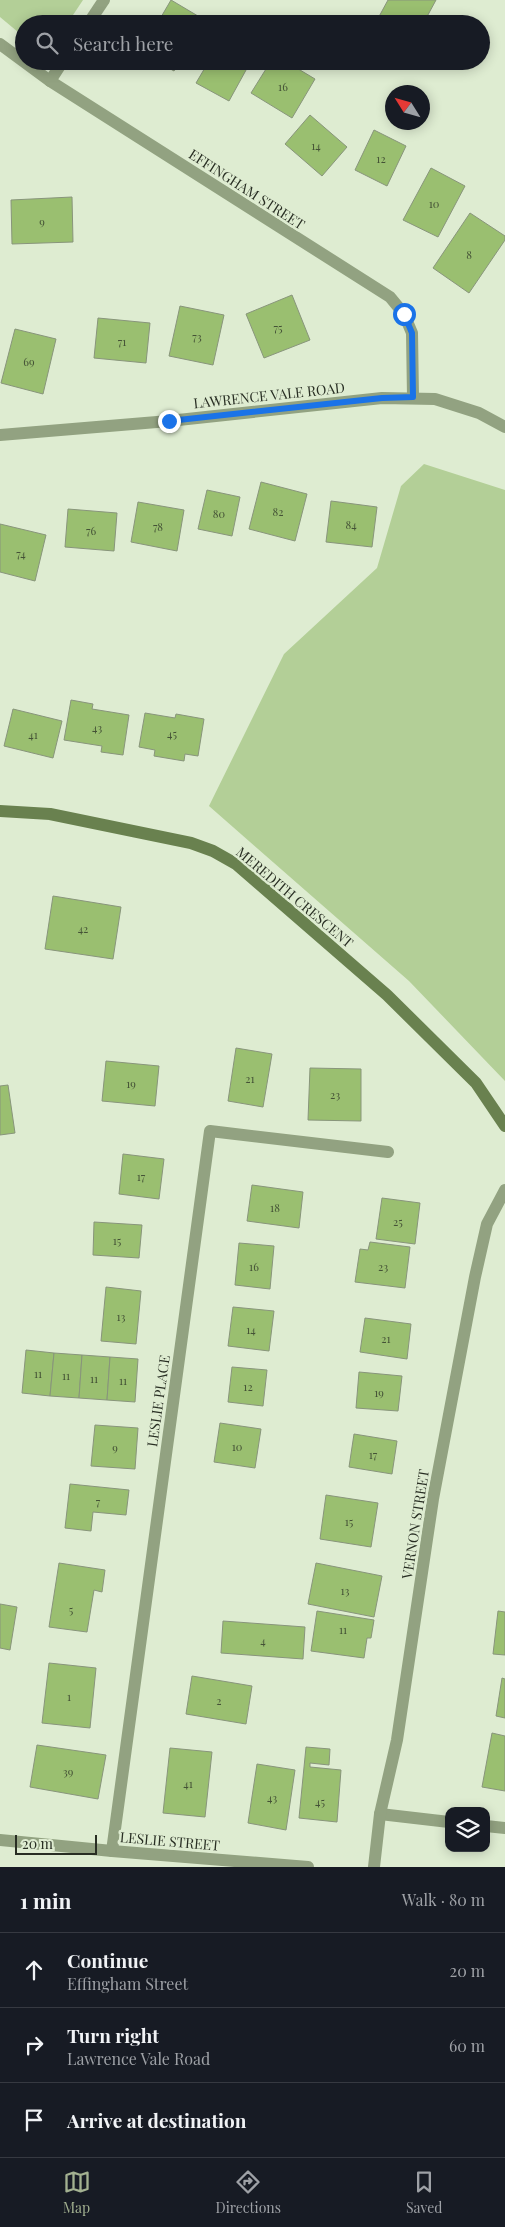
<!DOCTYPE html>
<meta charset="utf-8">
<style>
body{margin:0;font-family:"Playfair Display",serif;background:#20242c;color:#f1f3f6}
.controls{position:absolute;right:15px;bottom:15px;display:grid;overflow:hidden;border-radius:10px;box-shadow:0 2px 12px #0003}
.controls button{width:45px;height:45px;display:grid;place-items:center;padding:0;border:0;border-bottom:1px solid #363941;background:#171b24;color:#f1f3f6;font:25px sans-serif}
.compass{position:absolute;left:385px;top:85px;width:45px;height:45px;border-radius:50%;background:#171b24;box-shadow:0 2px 12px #0003;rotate:307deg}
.scale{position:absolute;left:15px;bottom:12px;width:82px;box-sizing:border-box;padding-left:5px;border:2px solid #282e23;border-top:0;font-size:14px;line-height:18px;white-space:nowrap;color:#282e23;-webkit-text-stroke:4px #deecd1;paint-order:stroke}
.stop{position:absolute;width:15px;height:15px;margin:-11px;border:4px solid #1a73e8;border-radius:50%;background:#fff}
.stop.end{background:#1a73e8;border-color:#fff;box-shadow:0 1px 5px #0008}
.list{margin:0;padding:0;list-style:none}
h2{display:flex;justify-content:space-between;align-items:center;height:65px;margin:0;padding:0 20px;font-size:21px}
h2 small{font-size:16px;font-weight:400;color:#9ea1a6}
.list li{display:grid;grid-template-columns:32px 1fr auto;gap:15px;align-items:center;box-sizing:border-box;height:75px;padding:0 20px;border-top:1px solid #363941}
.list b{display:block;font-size:19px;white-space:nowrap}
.list p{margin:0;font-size:16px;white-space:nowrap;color:#9ea1a6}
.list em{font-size:16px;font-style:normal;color:#9ea1a6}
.icon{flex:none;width:28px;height:28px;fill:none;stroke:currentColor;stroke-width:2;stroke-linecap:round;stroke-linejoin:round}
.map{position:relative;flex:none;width:505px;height:1867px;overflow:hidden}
.search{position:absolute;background:#171b24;box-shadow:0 2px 12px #0003;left:15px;right:15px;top:15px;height:55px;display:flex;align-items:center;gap:12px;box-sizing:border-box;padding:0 18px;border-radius:28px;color:#9ea1a6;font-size:19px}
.sheet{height:290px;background:#171b24}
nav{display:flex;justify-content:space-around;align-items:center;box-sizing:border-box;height:70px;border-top:1px solid #363941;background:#171b24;font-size:14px;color:#9ea1a6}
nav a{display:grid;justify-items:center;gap:2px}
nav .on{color:#a3b191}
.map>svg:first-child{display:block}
.green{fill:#b3cf97}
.building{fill:#9abf70;stroke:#88957b}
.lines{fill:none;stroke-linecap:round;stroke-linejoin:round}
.lane{stroke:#92a281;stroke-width:12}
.street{stroke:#92a281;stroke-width:12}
.secondary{stroke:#69814f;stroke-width:12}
.route{stroke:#1a73e8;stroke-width:6}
.labels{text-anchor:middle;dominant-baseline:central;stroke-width:5;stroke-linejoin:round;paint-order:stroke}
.number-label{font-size:11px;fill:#445236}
.street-label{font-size:14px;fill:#282e23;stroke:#deecd1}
</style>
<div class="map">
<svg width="505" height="1867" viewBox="0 0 505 1867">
<rect width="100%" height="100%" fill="#deecd1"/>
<!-- green -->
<g class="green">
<polygon points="0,0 83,0 67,24 24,24 24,37 0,17"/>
<polygon points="424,464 505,490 505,1081 409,981 209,806 284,654 377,568 401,486"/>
</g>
<!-- building -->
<g class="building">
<polygon points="171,0 203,19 200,24 157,24"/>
<polygon points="388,0 436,0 423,24 375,24"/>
<polygon points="156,61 180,61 174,71"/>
<polygon points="209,61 251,61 229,101 196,83"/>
<polygon points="271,61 285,61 315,79 292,118 251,93"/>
<polygon points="310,115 347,147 322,176 285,144"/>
<polygon points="374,130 406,146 387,186 355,170"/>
<polygon points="431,168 465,186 438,237 403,220"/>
<polygon points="72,197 73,242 12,244 11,200"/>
<polygon points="470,213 505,236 505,240 469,293 433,268"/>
<polygon points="292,295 310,340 264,358 246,314"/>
<polygon points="180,306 224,315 213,365 169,356"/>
<polygon points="98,318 150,323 146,363 94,358"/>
<polygon points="15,329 56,339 43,394 1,383"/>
<polygon points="261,482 307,494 295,541 249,529"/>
<polygon points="207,490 240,497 232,536 198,529"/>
<polygon points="331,501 377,507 372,547 326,542"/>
<polygon points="138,502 184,510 177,551 131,542"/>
<polygon points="68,509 117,513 114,551 65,547"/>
<polygon points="0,524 46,535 35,581 0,572"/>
<polygon points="71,700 93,704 92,709 129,715 123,755 101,752 102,746 64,740"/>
<polygon points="13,709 62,721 53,758 4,746"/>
<polygon points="145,713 175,718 176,714 204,719 198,756 185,754 184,761 154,756 155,750 139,747"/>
<polygon points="53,896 121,907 113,959 45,949"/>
<polygon points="236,1048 272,1054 263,1107 228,1101"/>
<polygon points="106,1061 159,1066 155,1106 102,1101"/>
<polygon points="310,1068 361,1069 361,1121 308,1120"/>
<polygon points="8,1085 15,1133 0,1135 0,1086"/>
<polygon points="123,1154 164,1159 159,1199 119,1194"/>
<polygon points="252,1185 303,1192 299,1228 247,1221"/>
<polygon points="382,1198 420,1203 415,1244 376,1239"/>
<polygon points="94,1222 142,1225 139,1258 93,1255"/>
<polygon points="370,1242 410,1247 405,1288 355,1282 360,1249 368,1250"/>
<polygon points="239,1243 274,1246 270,1289 235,1285"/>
<polygon points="106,1287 141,1291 136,1344 101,1341"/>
<polygon points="233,1307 274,1311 269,1351 228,1346"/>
<polygon points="365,1318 411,1324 407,1359 360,1352"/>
<polygon points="26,1350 54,1353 50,1396 22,1393"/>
<polygon points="54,1353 82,1355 79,1398 50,1396"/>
<polygon points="82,1355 110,1357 107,1400 79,1398"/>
<polygon points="110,1357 138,1359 135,1402 107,1400"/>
<polygon points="232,1367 267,1370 263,1406 228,1402"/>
<polygon points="359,1372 402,1376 398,1411 356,1408"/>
<polygon points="220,1423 261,1429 255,1468 214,1462"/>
<polygon points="95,1425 138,1428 135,1469 91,1466"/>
<polygon points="354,1434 397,1441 392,1474 349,1467"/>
<polygon points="70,1484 129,1490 126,1515 93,1512 91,1531 65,1528"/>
<polygon points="326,1495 378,1503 371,1547 320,1539"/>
<polygon points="59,1563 105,1570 102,1592 94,1590 87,1632 49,1627"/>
<polygon points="316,1563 382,1576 374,1617 308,1604"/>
<polygon points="0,1604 17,1607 10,1650 0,1648"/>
<polygon points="317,1611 374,1620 371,1638 367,1638 364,1658 311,1651"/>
<polygon points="498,1611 505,1612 505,1655 493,1654"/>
<polygon points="223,1621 305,1627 303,1659 221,1653"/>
<polygon points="49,1663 96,1668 90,1728 42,1723"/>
<polygon points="192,1676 252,1686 246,1724 186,1714"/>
<polygon points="502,1678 505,1679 505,1718 496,1716"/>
<polygon points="492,1733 505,1736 505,1791 482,1787"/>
<polygon points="37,1745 106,1755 98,1799 30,1787"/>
<polygon points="306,1747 330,1749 329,1765 310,1763 310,1767 341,1770 337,1822 299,1818"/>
<polygon points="170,1748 212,1752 205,1817 163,1813"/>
<polygon points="257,1764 295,1770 286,1830 248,1823"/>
</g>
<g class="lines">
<!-- lane -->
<g class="lane">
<polyline points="88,24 104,0"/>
<polyline points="50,81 63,61"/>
</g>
<!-- street -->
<g class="street">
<polyline points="0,44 50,81 390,297 404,314 412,333 413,397"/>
<polyline points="0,435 169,421 382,398 435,399 479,413 505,427"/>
<polyline points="380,1814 449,1822"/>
<polyline points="486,1826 505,1828"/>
<polyline points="0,1840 112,1851 308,1867"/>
<polyline points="112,1851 210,1131 388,1152"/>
<polyline points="374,1867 380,1814 397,1740 433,1499 475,1277 487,1224 505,1190"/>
</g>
<!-- secondary -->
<polyline class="secondary" points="0,811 50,814 191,843 213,851 236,864 387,995 476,1083 505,1126"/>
</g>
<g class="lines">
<!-- route -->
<polyline class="route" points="169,421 382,398 413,397 412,333 404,314"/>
</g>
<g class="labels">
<!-- number labels -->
<g class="number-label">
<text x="283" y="86">16</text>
<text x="316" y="145">14</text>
<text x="381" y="158">12</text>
<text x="434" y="203">10</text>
<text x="42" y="221">9</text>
<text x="469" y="254">8</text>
<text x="278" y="327">75</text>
<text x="197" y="336">73</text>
<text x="122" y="341">71</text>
<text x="29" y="361">69</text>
<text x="278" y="511">82</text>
<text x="219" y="513">80</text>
<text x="351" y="524">84</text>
<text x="158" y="526">78</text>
<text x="91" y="530">76</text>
<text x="21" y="553">74</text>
<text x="97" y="727">43</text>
<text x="172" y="733">45</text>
<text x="33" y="734">41</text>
<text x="83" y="928">42</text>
<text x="250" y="1078">21</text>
<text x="131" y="1083">19</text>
<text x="335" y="1094">23</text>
<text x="141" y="1176">17</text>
<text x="275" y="1207">18</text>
<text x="398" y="1221">25</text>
<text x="117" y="1240">15</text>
<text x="254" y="1266">16</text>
<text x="383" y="1266">23</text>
<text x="121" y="1316">13</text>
<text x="251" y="1329">14</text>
<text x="386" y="1338">21</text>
<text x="38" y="1373">11</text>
<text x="66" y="1375">11</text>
<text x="94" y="1378">11</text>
<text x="123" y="1380">11</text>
<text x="248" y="1386">12</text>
<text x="379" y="1392">19</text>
<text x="237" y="1446">10</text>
<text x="115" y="1447">9</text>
<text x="373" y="1454">17</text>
<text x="98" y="1501">7</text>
<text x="349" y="1521">15</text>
<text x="345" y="1590">13</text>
<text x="71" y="1609">5</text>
<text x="343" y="1629">11</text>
<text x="263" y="1640">4</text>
<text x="69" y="1696">1</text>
<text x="219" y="1700">2</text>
<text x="68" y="1771">39</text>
<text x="188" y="1783">41</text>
<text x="272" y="1797">43</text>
<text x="320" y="1801">45</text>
</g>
<!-- street labels -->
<g class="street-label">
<text transform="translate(247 189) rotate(33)">EFFINGHAM STREET</text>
<text transform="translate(269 395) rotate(-6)">LAWRENCE VALE ROAD</text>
<text transform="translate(295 897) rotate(40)">MEREDITH CRESCENT</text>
<text transform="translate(158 1401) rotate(-82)">LESLIE PLACE</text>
<text transform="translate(415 1524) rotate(-81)">VERNON STREET</text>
<text transform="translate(170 1841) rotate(5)">LESLIE STREET</text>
</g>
</g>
</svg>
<div class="controls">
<button><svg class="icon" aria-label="layers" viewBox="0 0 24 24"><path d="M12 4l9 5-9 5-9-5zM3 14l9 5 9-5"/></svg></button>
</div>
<svg class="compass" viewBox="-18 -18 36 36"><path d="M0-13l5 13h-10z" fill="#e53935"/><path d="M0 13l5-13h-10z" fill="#9ea1a6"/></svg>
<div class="scale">20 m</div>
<div class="stop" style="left:404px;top:314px"></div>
<div class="stop end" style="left:169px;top:421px"></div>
<div class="search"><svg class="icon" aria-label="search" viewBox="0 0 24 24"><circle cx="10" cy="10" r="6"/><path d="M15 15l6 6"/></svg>Search here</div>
</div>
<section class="sheet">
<h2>1 min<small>Walk · 80 m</small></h2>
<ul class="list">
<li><svg class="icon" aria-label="ahead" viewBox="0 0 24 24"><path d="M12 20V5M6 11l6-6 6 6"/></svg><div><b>Continue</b><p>Effingham Street</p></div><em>20 m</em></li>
<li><svg class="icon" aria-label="right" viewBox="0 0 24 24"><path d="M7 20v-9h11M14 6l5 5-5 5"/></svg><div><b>Turn right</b><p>Lawrence Vale Road</p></div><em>60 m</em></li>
<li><svg class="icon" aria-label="arrive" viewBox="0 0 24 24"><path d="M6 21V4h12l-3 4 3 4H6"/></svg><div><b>Arrive at destination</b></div></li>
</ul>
</section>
<nav>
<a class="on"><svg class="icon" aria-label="map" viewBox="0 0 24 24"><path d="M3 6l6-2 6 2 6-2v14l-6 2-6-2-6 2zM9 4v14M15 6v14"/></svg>Map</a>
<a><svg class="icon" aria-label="directions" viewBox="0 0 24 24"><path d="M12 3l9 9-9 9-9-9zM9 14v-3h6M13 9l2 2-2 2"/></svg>Directions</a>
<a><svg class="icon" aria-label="saved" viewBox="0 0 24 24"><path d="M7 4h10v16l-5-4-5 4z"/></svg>Saved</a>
</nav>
